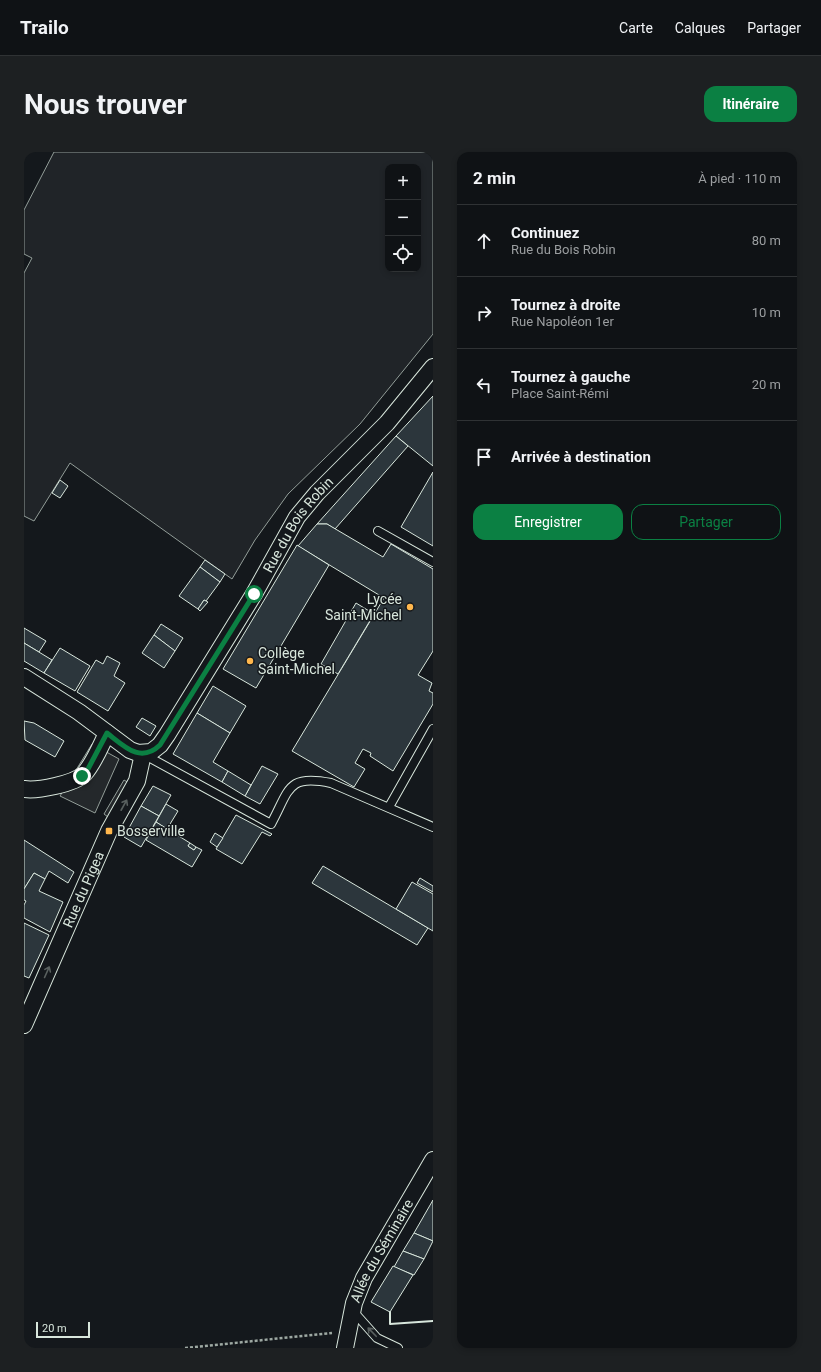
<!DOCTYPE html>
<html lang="fr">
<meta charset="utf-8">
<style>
body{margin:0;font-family:Roboto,sans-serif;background:#1d2022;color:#f1f3f6}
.controls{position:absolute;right:12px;top:12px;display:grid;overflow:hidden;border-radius:8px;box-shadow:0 2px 6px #0003}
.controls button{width:36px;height:36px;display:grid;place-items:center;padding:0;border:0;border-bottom:1px solid #2f3234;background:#0f1215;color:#f1f3f6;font:20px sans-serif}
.scale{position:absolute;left:12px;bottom:10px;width:54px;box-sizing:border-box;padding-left:4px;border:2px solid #d8e6dc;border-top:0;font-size:11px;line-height:14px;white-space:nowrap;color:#d8e6dc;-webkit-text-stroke:3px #14181c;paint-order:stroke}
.stop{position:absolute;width:12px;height:12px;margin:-9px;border:3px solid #0b8043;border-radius:50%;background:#fff}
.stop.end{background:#0b8043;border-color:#fff;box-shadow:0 1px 4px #0008}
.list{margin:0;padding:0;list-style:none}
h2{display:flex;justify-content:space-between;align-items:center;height:52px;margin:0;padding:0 16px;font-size:17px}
h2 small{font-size:13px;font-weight:400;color:#9b9ea0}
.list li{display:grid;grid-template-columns:26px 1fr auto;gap:12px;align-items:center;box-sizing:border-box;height:72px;padding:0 16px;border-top:1px solid #2f3234}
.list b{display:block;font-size:15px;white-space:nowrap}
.list p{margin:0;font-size:13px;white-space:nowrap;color:#9b9ea0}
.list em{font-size:13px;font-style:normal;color:#9b9ea0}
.actions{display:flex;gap:8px;padding:12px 16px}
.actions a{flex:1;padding:9px 0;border:1px solid #0b8043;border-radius:12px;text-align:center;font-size:14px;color:#0b8043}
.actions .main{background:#0b8043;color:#fff}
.icon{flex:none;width:22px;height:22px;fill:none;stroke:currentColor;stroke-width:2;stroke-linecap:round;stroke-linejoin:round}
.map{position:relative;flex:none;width:409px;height:1196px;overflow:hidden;border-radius:12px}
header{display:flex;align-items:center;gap:24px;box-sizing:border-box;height:56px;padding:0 20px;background:#0f1215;border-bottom:1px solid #2f3234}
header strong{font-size:19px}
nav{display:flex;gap:22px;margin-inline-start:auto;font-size:14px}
.intro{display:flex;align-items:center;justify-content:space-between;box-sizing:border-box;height:96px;padding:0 24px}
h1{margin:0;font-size:28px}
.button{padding:10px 18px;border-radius:12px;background:#0b8043;color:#fff;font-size:14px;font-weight:700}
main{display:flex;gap:24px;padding:0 24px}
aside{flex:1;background:#0f1215;border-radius:12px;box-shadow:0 2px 6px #0003}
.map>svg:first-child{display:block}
.green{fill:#202428;stroke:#939e99;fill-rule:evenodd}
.parking{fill:#24282b;stroke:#939e99}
.building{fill:#2c363c;stroke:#d8e6dc}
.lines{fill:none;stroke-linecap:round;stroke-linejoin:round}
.lane-casing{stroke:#d8e6dc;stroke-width:10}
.street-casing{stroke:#d8e6dc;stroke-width:18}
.path{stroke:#9da8a2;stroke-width:2.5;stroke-dasharray:3 2;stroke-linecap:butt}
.lane{stroke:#14181c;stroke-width:8}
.street{stroke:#14181c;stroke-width:16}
.wall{stroke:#d8e6dc;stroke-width:2}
.oneway{stroke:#59605f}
.route{stroke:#0b8043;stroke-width:5}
.poi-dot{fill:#ffb74d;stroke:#14181c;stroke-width:1.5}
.labels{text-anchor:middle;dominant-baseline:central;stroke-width:3;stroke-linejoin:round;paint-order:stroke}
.street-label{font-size:14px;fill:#d8e6dc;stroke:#14181c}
.poi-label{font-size:14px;fill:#d8e6dc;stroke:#14181c;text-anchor:start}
</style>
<header>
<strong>Trailo</strong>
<nav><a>Carte</a><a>Calques</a><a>Partager</a></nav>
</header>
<div class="intro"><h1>Nous trouver</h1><a class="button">Itinéraire</a></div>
<main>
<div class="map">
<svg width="409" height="1196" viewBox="0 0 409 1196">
<rect width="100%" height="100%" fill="#14181c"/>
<!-- green -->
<path class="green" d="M30,0H409V182L336,272L264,342L231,388L208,427L46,311L10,369L0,364V121L8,106L0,102V58ZM364,15H394V117H364Z"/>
<!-- parking -->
<g class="parking">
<polygon points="68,592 95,607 71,661 36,644"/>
<polygon points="100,628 105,631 84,665 80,662"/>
</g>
<!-- building -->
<g class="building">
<polygon points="409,244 409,314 372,284"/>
<polygon points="372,284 384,294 311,377 303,372 293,372"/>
<polygon points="409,320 409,394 377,375"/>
<polygon points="36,328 44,334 36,346 28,341"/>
<polygon points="293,372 303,372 359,405 367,392 409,417 409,499 394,523 408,531 405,539 409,541 409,552 369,619 346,604 347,601 339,597 331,611 341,617 330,635 268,599 360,446 274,394"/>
<polygon points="273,393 305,413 232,536 199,517"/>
<polygon points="181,408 201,422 196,430 176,415"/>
<polygon points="176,415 196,430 182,449 180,448 174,457 155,444"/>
<polygon points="180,448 184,450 176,459 174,457"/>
<polygon points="332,451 350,462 314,522 297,512"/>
<polygon points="137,472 159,486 151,499 130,483"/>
<polygon points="0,476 22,489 15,500 0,491"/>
<polygon points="130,483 151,499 140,516 118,501"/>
<polygon points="0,491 28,508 20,521 0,509"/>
<polygon points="36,496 66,514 51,539 20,521"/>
<polygon points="83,504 96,511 90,524 101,531 84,559 53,540 72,508 79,512"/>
<polygon points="189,534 222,554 206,581 173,561"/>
<polygon points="173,561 206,581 189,610 204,619 198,630 149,602"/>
<polygon points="118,566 132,574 126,584 112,575"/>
<polygon points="0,569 10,571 40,589 31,605 1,588"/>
<polygon points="238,614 254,622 236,652 221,644"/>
<polygon points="204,619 227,633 221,644 198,630"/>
<polygon points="129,634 147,643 135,664 117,654"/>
<polygon points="142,652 154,659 143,677 132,670"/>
<polygon points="117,654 135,664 117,695 100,685"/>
<polygon points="212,663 248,682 246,684 238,680 218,712 192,697"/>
<polygon points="132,670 166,691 164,694 170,698 172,695 178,698 168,715 122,688"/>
<polygon points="191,681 199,686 193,695 186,690"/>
<polygon points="0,688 50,720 44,731 25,719 21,727 10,721 0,737"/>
<polygon points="166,691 172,695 170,698 164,694"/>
<polygon points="299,714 404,776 393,793 288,731"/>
<polygon points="10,721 21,727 15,739 39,750 26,780 0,766 0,753 2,749 0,748 0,737"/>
<polygon points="396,726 409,734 409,740 393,731"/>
<polygon points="388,730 409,742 409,779 372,757"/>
<polygon points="0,771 25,783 5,826 0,824"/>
<polygon points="409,1048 409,1089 390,1081"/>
<polygon points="390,1081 409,1089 400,1107 379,1099"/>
<polygon points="379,1099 400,1107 390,1123 370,1115"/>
<polygon points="369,1114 389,1123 366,1160 347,1150"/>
</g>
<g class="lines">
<defs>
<g id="lane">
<polyline points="354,379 409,410"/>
<path d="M119,602L247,672C266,637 263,622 307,631L409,675"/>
<polyline points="365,655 409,577"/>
<polyline points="329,1159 353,1186 374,1196"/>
</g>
<g id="street">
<path id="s1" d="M0,525L55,560L106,598L114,601L127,600L136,593L143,583L230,442L273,365L293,341L363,271L409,215"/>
<path d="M0,637C13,639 50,632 60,622C70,611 76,595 83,581"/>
<path id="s2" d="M0,873L85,679L113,629L119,602"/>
<path id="s3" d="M321,1196L330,1151L340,1126L409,1008"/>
</g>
</defs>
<!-- lane casing -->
<use href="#lane" class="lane-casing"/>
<!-- street casing -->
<use href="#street" class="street-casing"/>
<!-- path -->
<polyline class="path" points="161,1196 308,1181"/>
<!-- lane -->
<use href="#lane" class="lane"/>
<!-- street -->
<use href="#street" class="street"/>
<!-- wall -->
<polyline class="wall" points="366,1160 366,1172 409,1169"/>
</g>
<!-- one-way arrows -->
<defs><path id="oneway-shaft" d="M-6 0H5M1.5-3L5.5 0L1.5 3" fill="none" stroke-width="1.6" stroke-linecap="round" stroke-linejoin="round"/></defs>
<g class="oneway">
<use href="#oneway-shaft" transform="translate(100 653) rotate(-61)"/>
<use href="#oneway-shaft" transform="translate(23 820) rotate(-66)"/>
<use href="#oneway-shaft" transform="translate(348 1180) rotate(-134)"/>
</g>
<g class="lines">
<!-- route -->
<path class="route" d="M58,624L64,617L83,581C100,594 116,612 136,593L230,442"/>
</g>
<!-- markers -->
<g class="poi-dot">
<circle cx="386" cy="455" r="4"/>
<circle cx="226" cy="509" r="4"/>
<rect x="81" y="675" width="8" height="8" rx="2"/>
</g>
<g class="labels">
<!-- street labels -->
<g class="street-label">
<text stroke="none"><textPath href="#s1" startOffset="422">Rue du Bois Robin</textPath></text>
<text stroke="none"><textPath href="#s2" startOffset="148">Rue du Pigea</textPath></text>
<text stroke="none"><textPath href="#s3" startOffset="105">Allée du Séminaire</textPath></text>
</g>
<!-- poi labels -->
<g class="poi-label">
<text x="378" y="447" text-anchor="end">Lycée<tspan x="378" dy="16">Saint-Michel</tspan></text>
<text x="234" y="501">Collège<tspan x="234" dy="16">Saint-Michel</tspan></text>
<text x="93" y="679">Bosserville</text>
</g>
</g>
</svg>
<div class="controls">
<button>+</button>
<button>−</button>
<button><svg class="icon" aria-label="locate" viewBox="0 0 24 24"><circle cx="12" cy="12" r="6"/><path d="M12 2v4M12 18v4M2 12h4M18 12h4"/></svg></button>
</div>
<div class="scale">20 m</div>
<div class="stop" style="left:230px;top:442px"></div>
<div class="stop end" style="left:58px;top:624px"></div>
</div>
<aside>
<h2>2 min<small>À pied · 110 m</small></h2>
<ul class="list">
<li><svg class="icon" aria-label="ahead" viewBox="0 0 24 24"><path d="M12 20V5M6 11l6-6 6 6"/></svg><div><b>Continuez</b><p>Rue du Bois Robin</p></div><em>80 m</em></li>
<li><svg class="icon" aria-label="right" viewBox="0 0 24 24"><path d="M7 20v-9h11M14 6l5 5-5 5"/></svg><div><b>Tournez à droite</b><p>Rue Napoléon 1er</p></div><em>10 m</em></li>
<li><svg class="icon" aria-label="left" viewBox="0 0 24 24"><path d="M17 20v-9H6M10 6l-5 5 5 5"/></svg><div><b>Tournez à gauche</b><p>Place Saint-Rémi</p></div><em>20 m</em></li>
<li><svg class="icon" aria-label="arrive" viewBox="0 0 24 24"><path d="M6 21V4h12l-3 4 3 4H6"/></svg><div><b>Arrivée à destination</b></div></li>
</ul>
<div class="actions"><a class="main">Enregistrer</a><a>Partager</a></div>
</aside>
</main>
